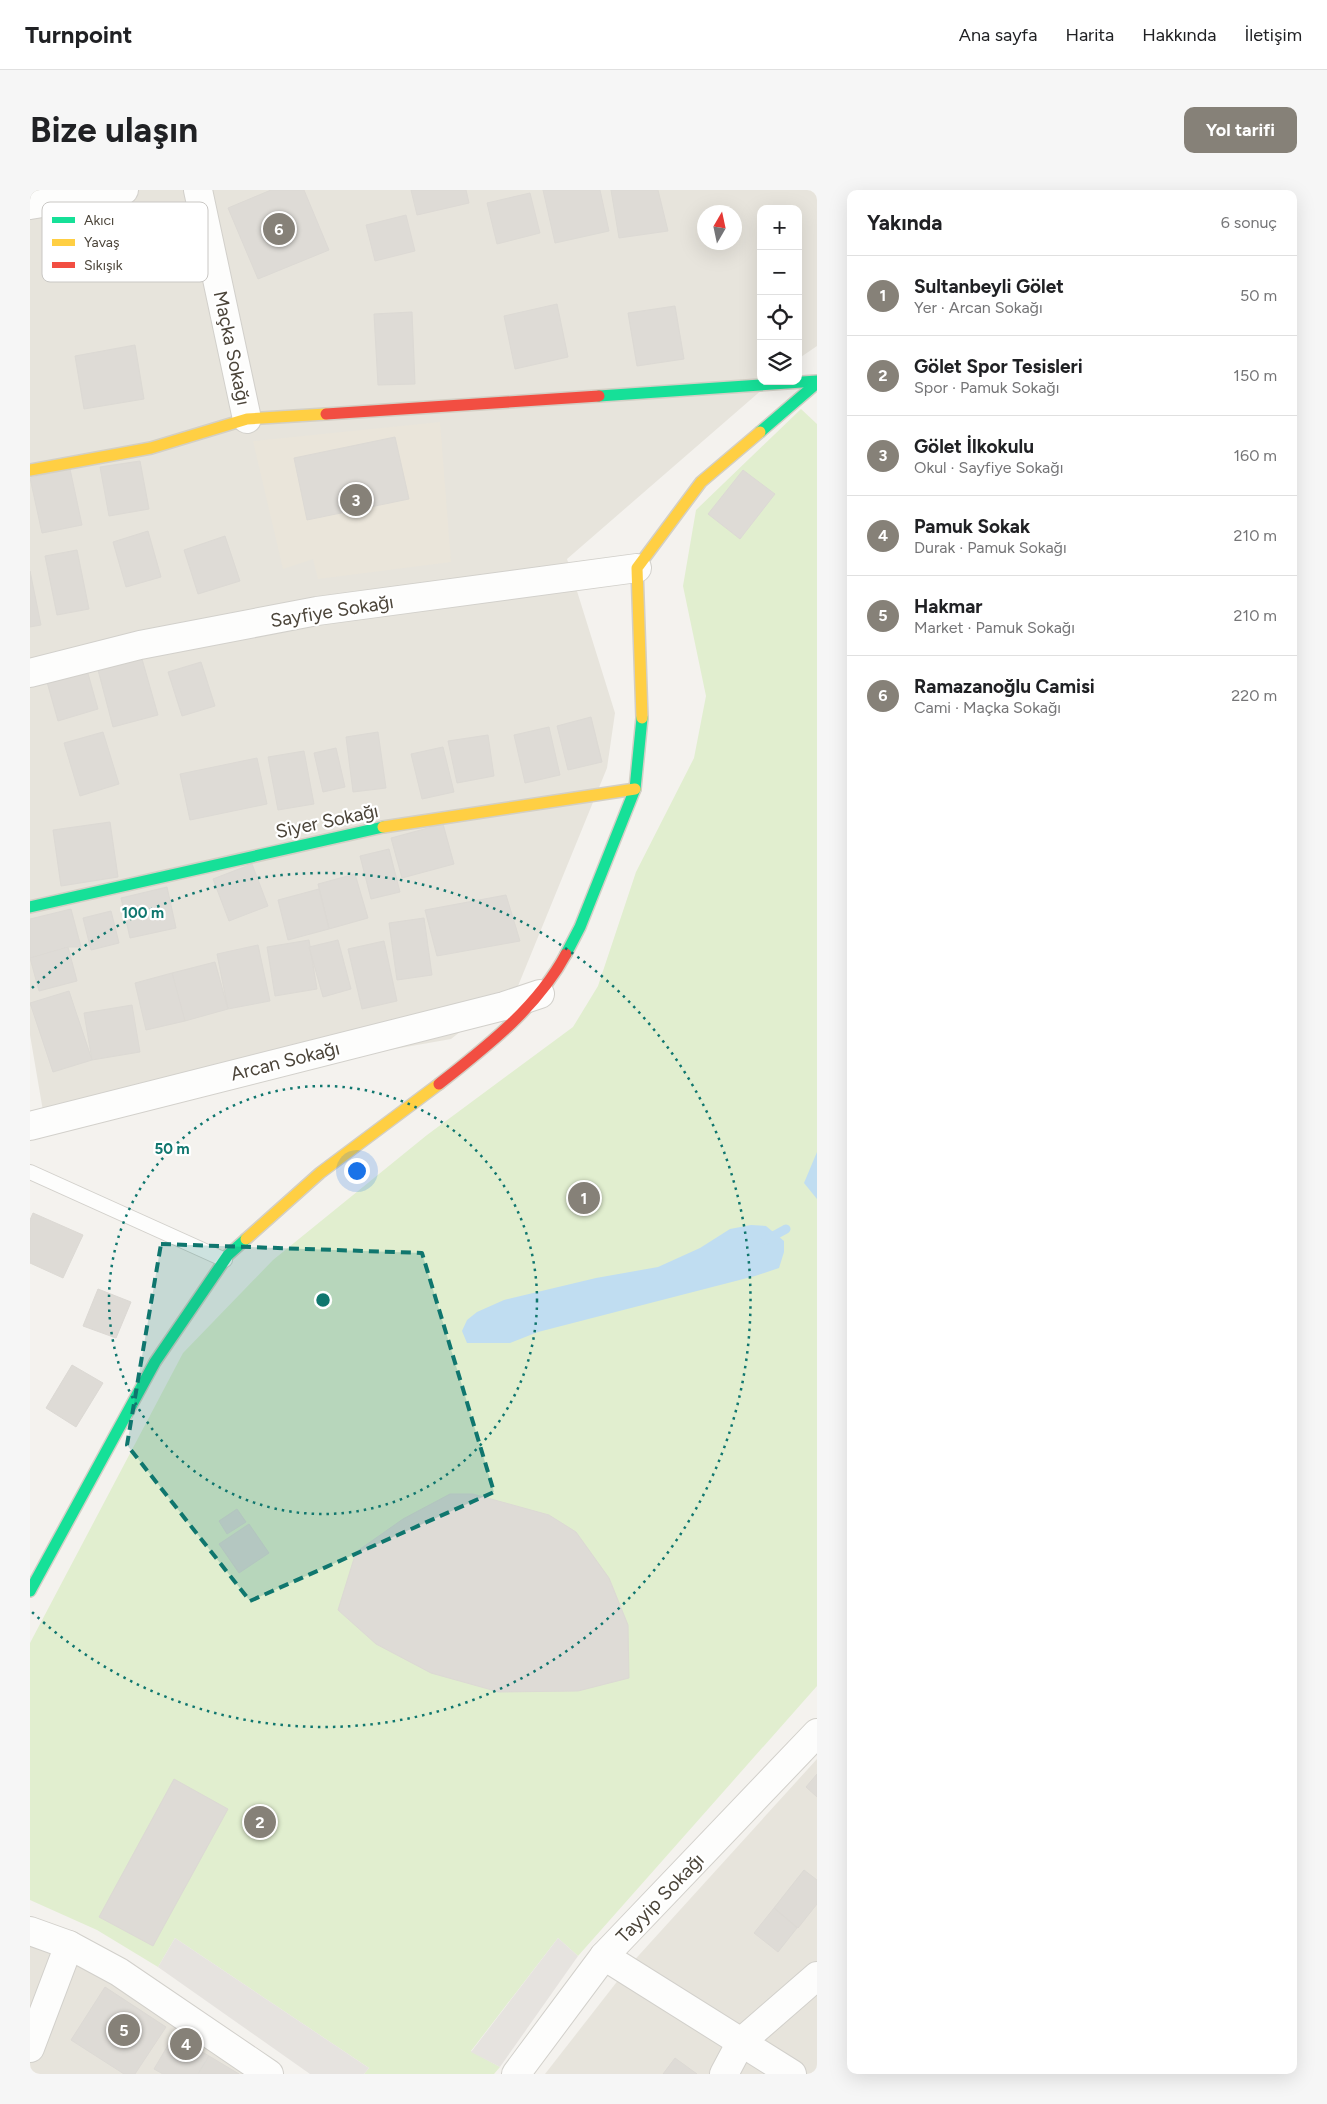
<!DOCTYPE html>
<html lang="tr">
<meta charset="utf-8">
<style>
body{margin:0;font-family:Figtree,sans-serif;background:#f6f6f6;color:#202124}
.controls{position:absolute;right:15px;top:15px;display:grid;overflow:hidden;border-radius:10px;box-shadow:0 5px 20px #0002}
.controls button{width:45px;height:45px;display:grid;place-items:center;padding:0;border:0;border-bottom:1px solid #e0e0e0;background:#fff;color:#202124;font:25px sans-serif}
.compass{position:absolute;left:667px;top:15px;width:45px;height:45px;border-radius:50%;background:#fff;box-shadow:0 5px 20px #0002;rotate:9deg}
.you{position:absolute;left:326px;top:980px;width:18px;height:18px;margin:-12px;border:4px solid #fff;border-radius:50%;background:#1a73e8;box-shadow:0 0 0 8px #1a73e833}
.badge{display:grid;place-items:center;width:32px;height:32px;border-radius:50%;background:#868178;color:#fff;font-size:16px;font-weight:700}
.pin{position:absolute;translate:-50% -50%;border:2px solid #fff;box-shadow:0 1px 5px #0006}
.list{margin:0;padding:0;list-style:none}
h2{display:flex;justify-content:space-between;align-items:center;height:65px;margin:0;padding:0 20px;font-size:21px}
h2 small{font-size:16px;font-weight:400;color:#757577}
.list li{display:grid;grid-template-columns:32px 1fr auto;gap:15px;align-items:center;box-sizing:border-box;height:80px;padding:0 20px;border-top:1px solid #e0e0e0}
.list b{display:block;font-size:19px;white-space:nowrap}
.list p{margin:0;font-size:16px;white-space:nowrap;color:#757577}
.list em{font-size:16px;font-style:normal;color:#757577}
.icon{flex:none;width:28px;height:28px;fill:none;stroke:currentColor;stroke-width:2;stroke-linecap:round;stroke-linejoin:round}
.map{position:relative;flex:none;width:787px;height:1884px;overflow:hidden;border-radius:10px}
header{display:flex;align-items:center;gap:30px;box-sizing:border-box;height:70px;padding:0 25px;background:#fff;border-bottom:1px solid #e0e0e0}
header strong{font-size:24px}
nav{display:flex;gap:28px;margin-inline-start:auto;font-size:18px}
.intro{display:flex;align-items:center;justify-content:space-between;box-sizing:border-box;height:120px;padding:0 30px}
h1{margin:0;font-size:35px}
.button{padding:12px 22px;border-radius:10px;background:#868178;color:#fff;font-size:18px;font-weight:700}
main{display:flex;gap:30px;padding:0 30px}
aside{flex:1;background:#fff;border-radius:10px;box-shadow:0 5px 20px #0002}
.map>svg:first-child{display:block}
.residential{fill:#e7e4dc;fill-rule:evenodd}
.education{fill:#eae5da}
.green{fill:#e1eecf}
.parking{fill:#e6e3df}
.water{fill:#c0ddf1}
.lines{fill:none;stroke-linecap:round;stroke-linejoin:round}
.stream{stroke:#c0ddf1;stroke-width:9}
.building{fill:#dedbd6;stroke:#dcd9d4}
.lane-casing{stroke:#d2d0cb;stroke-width:16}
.street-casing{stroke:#d2d0cb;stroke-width:30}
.fast-casing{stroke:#d3cfc5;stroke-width:14}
.slow-casing{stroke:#d3cfc5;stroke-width:14}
.jam-casing{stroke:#d3cfc5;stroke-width:14}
.lane{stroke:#fdfdfc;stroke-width:14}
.street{stroke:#fdfdfc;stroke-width:28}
.fast{stroke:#16e098;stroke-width:11}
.slow{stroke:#ffcf43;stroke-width:11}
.jam{stroke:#f24e42;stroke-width:11}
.marked{fill:#0f766e;fill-opacity:0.2;stroke:#0f766e;stroke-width:4;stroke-dasharray:10 6;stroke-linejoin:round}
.ring{fill:none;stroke:#0f766e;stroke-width:2.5;stroke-dasharray:2.5 5}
.labels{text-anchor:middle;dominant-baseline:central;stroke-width:4.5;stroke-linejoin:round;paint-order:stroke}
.street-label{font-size:19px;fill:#4b4439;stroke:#fff}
.key{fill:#fff;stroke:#c9c7c4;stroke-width:1}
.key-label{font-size:14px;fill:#4b4439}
.centre{fill:#0f766e;stroke:#fff;stroke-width:2.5}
.ring-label{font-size:15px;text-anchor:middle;font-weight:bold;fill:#0f766e;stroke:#fff;stroke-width:4.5;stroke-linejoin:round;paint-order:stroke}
</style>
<header>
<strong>Turnpoint</strong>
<nav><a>Ana sayfa</a><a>Harita</a><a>Hakkında</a><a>İletişim</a></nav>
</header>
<div class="intro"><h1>Bize ulaşın</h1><a class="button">Yol tarifi</a></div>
<main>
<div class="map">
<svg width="787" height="1884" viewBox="0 0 787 1884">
<rect width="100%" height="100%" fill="#f4f2ee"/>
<!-- residential -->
<g class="residential">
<path d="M0,0H787V156L768,169V19H731V191H742L537,369L585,523L577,578L488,796L421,849L13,921L0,845ZM674,22H704V52H674Z"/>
<polygon points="787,1569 787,1884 515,1884 600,1775"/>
<polygon points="0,1745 43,1766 220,1884 0,1884"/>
</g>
<!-- education -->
<polygon class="education" points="410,232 421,372 288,389 283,369 253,379 223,251"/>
<!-- green -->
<polygon class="green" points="771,219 787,234 787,1496 548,1766 528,1748 441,1861 470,1877 464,1884 334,1884 339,1878 145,1748 128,1777 67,1740 0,1710 0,1453 153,1163 243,1070 397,945 543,837 568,796 606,682 664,568 676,506 653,396 666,320"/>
<!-- parking -->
<g class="parking">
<polygon points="145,1748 339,1878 334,1884 280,1884 128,1777"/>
<polygon points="528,1748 548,1766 470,1877 441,1862"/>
</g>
<!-- water -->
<g class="water">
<polygon points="787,962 787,1009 774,993"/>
<polygon points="721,1035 736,1036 754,1051 754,1062 749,1078 725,1086 508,1142 480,1153 437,1153 432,1141 437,1130 447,1122 474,1110 566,1088 628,1077 670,1058 700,1039"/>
</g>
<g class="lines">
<!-- stream -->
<polyline class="stream" points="736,1050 756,1039"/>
</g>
<!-- building -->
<g class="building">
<polygon points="241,0 274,0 299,60 228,89 198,18"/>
<polygon points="381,0 436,0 439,13 387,25"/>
<polygon points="513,0 570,0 579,41 525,53"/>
<polygon points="581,0 628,0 638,41 589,48"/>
<polygon points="500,3 510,43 467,54 457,13"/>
<polygon points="376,25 385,61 345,71 336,35"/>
<polygon points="527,114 538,167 485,179 474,126"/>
<polygon points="645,116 654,169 607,176 598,123"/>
<polygon points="382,122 385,194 348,195 344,124"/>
<polygon points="105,155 114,209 54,219 45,166"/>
<polygon points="365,247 379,309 277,330 264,268"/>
<polygon points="110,271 119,319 79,326 70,277"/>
<polygon points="40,279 52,335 12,343 0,288"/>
<polygon points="713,280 745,304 710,349 678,324"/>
<polygon points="118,341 131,387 96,397 83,352"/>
<polygon points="195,346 210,391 168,404 154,360"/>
<polygon points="47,360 59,419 27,425 15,366"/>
<polygon points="0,381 11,435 0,437"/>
<polygon points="110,462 128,525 83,537 67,476"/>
<polygon points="171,472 185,516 152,526 138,482"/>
<polygon points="55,473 68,519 28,531 15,485"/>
<polygon points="561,527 572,572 538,580 527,536"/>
<polygon points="519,537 530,585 495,593 484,545"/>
<polygon points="73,542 89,594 50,606 34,553"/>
<polygon points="348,542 356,598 323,602 316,547"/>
<polygon points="458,545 464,586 427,593 418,551"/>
<polygon points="413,557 424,602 392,609 381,564"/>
<polygon points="306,558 315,597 293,602 284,563"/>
<polygon points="274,561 284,614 248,620 238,567"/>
<polygon points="227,568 237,614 160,630 150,584"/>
<polygon points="80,632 88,687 31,696 23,640"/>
<polygon points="413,634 424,674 372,688 361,648"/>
<polygon points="359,659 370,702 341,709 330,666"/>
<polygon points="222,674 238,716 199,731 183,689"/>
<polygon points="325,684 338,728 299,739 288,694"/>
<polygon points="137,697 146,738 100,748 91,708"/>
<polygon points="289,699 299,739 258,750 248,710"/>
<polygon points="476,705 490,751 407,766 395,720"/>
<polygon points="41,719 51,757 38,757 0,768 0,729"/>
<polygon points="81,721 89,753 61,760 53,728"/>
<polygon points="394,728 402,785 367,790 359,733"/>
<polygon points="279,750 287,799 245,806 237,757"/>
<polygon points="308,750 321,799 293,807 279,757"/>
<polygon points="354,751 367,811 332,819 318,759"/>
<polygon points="228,755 240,811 198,819 187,764"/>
<polygon points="38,757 47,791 9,801 0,768"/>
<polygon points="185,772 198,819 155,831 142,783"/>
<polygon points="142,783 155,831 116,840 105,793"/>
<polygon points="39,801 62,870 23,882 0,813"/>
<polygon points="102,815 110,862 62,870 54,823"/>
<polygon points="3,1023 53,1045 33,1088 0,1073 0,1030"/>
<polygon points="68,1099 101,1112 86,1148 53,1136"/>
<polygon points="42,1175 73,1193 46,1237 16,1218"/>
<polygon points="420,1304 443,1304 519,1325 546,1342 579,1388 598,1435 599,1488 548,1501 469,1502 401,1483 346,1454 308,1420 326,1362 373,1329"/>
<polygon points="207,1319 216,1332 197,1344 189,1331"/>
<polygon points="219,1334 239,1363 209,1383 189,1354"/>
<polygon points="787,1584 787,1607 776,1597"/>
<polygon points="144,1589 198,1619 123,1756 69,1727"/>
<polygon points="774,1680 787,1690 787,1714 768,1738 744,1718"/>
<polygon points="744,1718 767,1738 748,1762 724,1743"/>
<polygon points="75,1797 136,1837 105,1884 94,1884 41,1850"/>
<polygon points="144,1845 179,1866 168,1884 133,1884 124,1879"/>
<polygon points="179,1866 209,1884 168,1884"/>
<polygon points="645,1868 667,1884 633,1884"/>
</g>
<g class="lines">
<defs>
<polyline id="lane" points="0,982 195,1070"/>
<g id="street">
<polyline points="168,0 217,229"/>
<polyline points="0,15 94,0"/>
<polyline points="0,483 110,455 287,421 607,378"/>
<polyline points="0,936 474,816 510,804"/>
<polyline points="0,1741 39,1755 89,1782 239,1884"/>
<polyline points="574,1766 762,1884"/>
<polyline points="0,1858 39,1755"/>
<polyline points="486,1884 574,1766 787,1543"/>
<polyline points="694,1884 711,1852 787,1786"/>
</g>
<g id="fast">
<polyline points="569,206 787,191"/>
<polyline points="730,242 787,193"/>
<polyline points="0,717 353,637"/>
<polyline points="536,764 550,737 605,599 612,528"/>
<polyline points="0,1401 125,1172 198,1065 216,1049"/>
</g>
<g id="slow">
<polyline points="0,280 121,258 217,229 296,224"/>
<polyline points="612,528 607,378 671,292 730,242"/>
<polyline points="353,637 605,599"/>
<polyline points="216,1049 290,983 409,894"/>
</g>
<g id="jam">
<polyline points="296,224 569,206"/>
<path d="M409,894C456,857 507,818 536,764"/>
</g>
</defs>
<!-- lane casing -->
<use href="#lane" class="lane-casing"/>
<!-- street casing -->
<use href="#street" class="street-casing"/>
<!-- fast casing -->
<use href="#fast" class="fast-casing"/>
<!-- slow casing -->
<use href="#slow" class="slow-casing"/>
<!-- jam casing -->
<use href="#jam" class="jam-casing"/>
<!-- lane -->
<use href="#lane" class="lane"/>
<!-- street -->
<use href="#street" class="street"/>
<!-- fast -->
<use href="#fast" class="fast"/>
<!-- slow -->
<use href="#slow" class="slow"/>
<!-- jam -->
<use href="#jam" class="jam"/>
</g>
<!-- marked area -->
<path class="marked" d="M131,1054L392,1063L464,1302L220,1411L97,1255Z"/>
<!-- distance rings -->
<g class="ring">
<circle cx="293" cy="1110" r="214"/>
<path d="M2 798A427 427 0 1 1 2 1422"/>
</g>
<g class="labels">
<!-- street labels -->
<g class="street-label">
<text transform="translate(202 158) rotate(78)">Maçka Sokağı</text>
<text transform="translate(302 421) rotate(-9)">Sayfiye Sokağı</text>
<text transform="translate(297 631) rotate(-12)">Siyer Sokağı</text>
<text transform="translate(255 871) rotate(-14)">Arcan Sokağı</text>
<text transform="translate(630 1708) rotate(-46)">Tayyip Sokağı</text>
</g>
</g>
<!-- legend -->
<rect x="12" y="12" width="166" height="80" rx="8" class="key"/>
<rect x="22" y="27" width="23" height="6" fill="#16e098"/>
<rect x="22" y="49" width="23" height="7" fill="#ffcf43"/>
<rect x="22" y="72" width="23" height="6" fill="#f24e42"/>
<g class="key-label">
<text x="54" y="35">Akıcı</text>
<text x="54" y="57">Yavaş</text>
<text x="54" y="80">Sıkışık</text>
</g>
<circle cx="293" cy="1110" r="8" class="centre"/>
<g class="ring-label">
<text x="113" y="728">100 m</text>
<text x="142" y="964">50 m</text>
</g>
</svg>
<div class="controls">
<button>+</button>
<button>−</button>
<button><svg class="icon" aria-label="locate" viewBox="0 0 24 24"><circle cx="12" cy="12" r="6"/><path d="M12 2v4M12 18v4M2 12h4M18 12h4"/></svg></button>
<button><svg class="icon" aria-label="layers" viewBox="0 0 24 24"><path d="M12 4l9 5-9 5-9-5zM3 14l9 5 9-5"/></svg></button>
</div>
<svg class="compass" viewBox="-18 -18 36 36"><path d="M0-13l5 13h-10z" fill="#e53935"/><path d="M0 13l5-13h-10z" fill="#757577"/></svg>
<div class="you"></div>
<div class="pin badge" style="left:554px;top:1008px">1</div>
<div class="pin badge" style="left:230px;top:1632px">2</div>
<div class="pin badge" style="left:326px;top:310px">3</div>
<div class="pin badge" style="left:156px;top:1854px">4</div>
<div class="pin badge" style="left:94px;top:1840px">5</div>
<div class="pin badge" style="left:249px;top:39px">6</div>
</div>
<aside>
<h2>Yakında<small>6 sonuç</small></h2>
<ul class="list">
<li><span class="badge">1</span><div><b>Sultanbeyli Gölet</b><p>Yer · Arcan Sokağı</p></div><em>50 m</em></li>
<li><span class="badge">2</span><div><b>Gölet Spor Tesisleri</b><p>Spor · Pamuk Sokağı</p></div><em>150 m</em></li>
<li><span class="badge">3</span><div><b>Gölet İlkokulu</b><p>Okul · Sayfiye Sokağı</p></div><em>160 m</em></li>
<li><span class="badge">4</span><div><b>Pamuk Sokak</b><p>Durak · Pamuk Sokağı</p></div><em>210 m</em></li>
<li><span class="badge">5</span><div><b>Hakmar</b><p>Market · Pamuk Sokağı</p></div><em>210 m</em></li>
<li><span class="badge">6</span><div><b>Ramazanoğlu Camisi</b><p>Cami · Maçka Sokağı</p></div><em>220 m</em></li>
</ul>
</aside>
</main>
